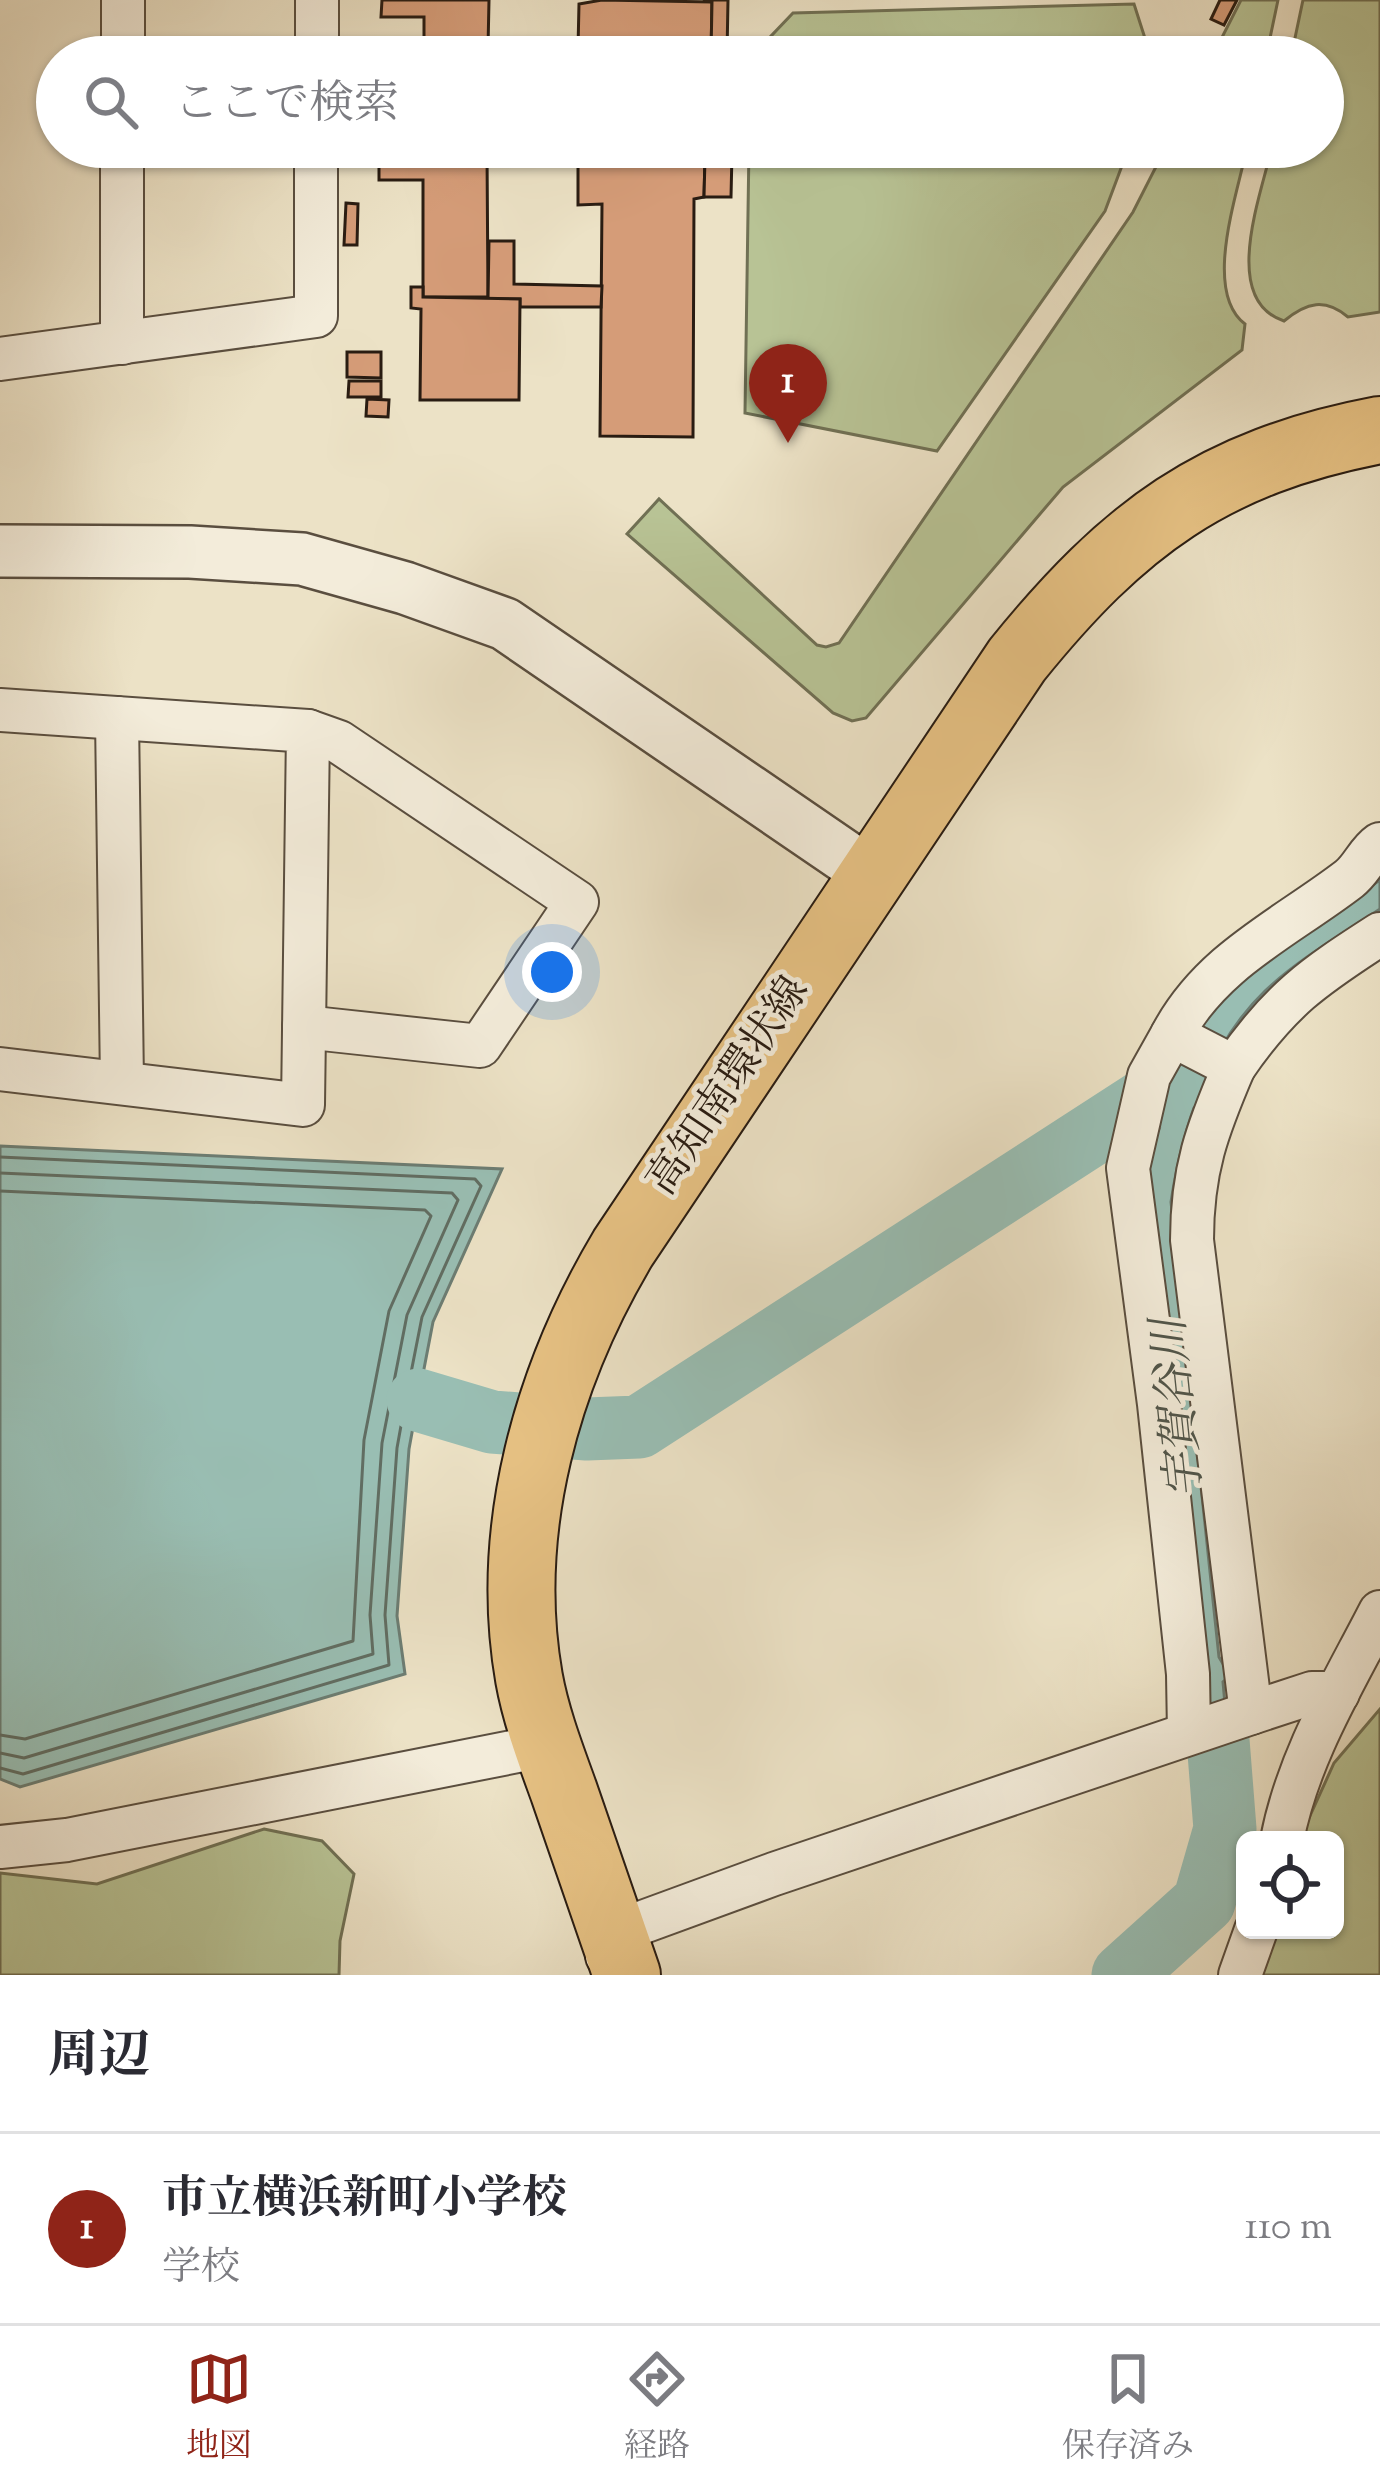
<!DOCTYPE html>
<html lang="ja">
<meta charset="utf-8">
<style>
body{margin:0;font-family:"Sorts Mill Goudy","Noto Serif JP",serif;background:#f7f7f7;color:#2b2b33}
.controls{position:absolute;right:36px;bottom:36px;display:grid;overflow:hidden;border-radius:18px;box-shadow:0 3px 9px #0004}
.controls button{width:108px;height:108px;display:grid;place-items:center;padding:0;border:0;border-bottom:3px solid #e1e1e2;background:#fff;color:#2b2b33;font:60px sans-serif}
.you{position:absolute;left:552px;top:972px;width:42px;height:42px;margin:-30px;border:9px solid #fff;border-radius:50%;background:#1a73e8;box-shadow:0 0 0 18px #1a73e833}
.badge{display:grid;place-items:center;width:78px;height:78px;border-radius:50%;background:#8f2418;color:#fff;font-size:39px;font-weight:700}
.pin{position:absolute;translate:-50% -99px;filter:drop-shadow(0 3px 6px #0008)}
.pin::after{content:'';position:absolute;top:63px;width:42px;height:36px;background:inherit;clip-path:polygon(0 0,100% 0,50% 100%)}
.list{margin:0;padding:0;list-style:none}
h2{display:flex;justify-content:space-between;align-items:center;height:156px;margin:0;padding:0 48px;font-size:51px}
h2 small{font-size:39px;font-weight:400;color:#7c7c81}
.list li{display:grid;grid-template-columns:78px 1fr auto;gap:36px;align-items:center;box-sizing:border-box;height:192px;padding:0 48px;border-top:3px solid #e1e1e2}
.list b{display:block;font-size:45px;white-space:nowrap}
.list p{margin:0;font-size:39px;white-space:nowrap;color:#7c7c81}
.list em{font-size:39px;font-style:normal;color:#7c7c81}
.icon{flex:none;width:66px;height:66px;fill:none;stroke:currentColor;stroke-width:2;stroke-linecap:round;stroke-linejoin:round}
.map{position:relative;flex:none;width:1380px;height:1975px;overflow:hidden}
.search{position:absolute;background:#fff;box-shadow:0 3px 9px #0004;left:36px;right:36px;top:36px;height:132px;display:flex;align-items:center;gap:30px;box-sizing:border-box;padding:0 42px;border-radius:66px;color:#7c7c81;font-size:45px}
.sheet{height:348px;background:#fff}
nav{display:flex;justify-content:space-around;align-items:center;box-sizing:border-box;height:168px;border-top:3px solid #e1e1e2;background:#fff;font-size:33px;color:#7c7c81}
nav a{display:grid;justify-items:center;gap:6px}
nav .on{color:#8f2418}
.map>svg:first-child{display:block}
.green{fill:#b8c395;stroke:#707054;stroke-width:3}
.water{fill:#99beb3;stroke:#6c7d73;stroke-width:3}
.lines{fill:none;stroke-linecap:round;stroke-linejoin:round}
.shore{stroke:#616d62;stroke-width:3}
.river{stroke:#99beb3;stroke-width:63}
.building{fill:#d59c78;stroke:#291c12;stroke-width:3}
.minor-casing{stroke:#5a4e3f;stroke-width:46}
.tertiary-casing{stroke:#5a4e3f;stroke-width:56}
.primary-casing{stroke:#291c12;stroke-width:70}
.minor{stroke:#f3ecda;stroke-width:42}
.tertiary{stroke:#f3ecda;stroke-width:51}
.primary{stroke:#e6c183;stroke-width:66}
.labels{text-anchor:middle;dominant-baseline:central;stroke-width:10;stroke-linejoin:round;paint-order:stroke}
.street-label{font-size:42px;fill:#291c12;stroke:#f3ecda}
.water-label{font-size:45px;font-style:italic;fill:#50554a;stroke:#f3ecda}
</style>
<div class="map">
<svg width="1380" height="1975" viewBox="0 0 1380 1975">
<rect width="100%" height="100%" fill="#ece2c6"/>
<filter id="stains"><feTurbulence type="fractalNoise" baseFrequency=".00167" numOctaves="4"/><feColorMatrix values="0 0 0 0 .2 0 0 0 0 .09 0 0 0 0 .02 0 0 0 .5 -.17"/></filter>
<radialGradient id="worn" r=".72"><stop offset=".6" stop-color="#630" stop-opacity="0"/><stop offset="1" stop-color="#630" stop-opacity=".3"/></radialGradient>
<!-- green -->
<g class="green">
<polygon points="1241,0 1278,0 1266,57 1212,57"/>
<path d="M1303,0H1380V312L1348,317C1325,298 1307,302 1284,321C1220,300 1261,195 1272,147H1323V57H1291Z"/>
<polygon points="1134,4 1151,57 751,57 793,13"/>
<polygon points="749,147 1129,147 1105,211 937,451 745,413"/>
<path d="M1166,147H1247C1238,193 1202,291 1245,324L1242,350L1063,487L866,718L852,721L833,713L627,534L659,499L817,645L826,647L839,643L1133,212Z"/>
<polygon points="1380,1709 1380,1975 1244,1975 1257,1930 1335,1930 1335,1840 1299,1840 1334,1763"/>
<polygon points="264,1829 322,1841 354,1874 340,1941 339,1975 0,1975 0,1873 97,1884"/>
</g>
<!-- water -->
<g class="water">
<path d="M1380,880V909C1341,935 1299,959 1265,991C1209,1045 1182,1128 1171,1202L1219,1657L1230,1676L1223,1682L1236,1827L1215,1820L1198,1688L1148,1157L1164,1116L1147,1113L1198,1020L1242,975Z"/>
<polygon points="0,1146 502,1169 433,1322 418,1400 409,1449 397,1616 405,1674 20,1787 0,1779"/>
</g>
<g class="lines">
<!-- shore -->
<g class="shore">
<polyline points="0,1157 475,1179 481,1186 422,1317 406,1398 397,1448 385,1615 389,1665 23,1774 0,1768"/>
<polyline points="0,1173 452,1193 458,1200 407,1315 382,1443 370,1615 373,1654 24,1758 0,1753"/>
<polyline points="0,1191 425,1210 431,1216 389,1311 364,1440 353,1641 25,1739 0,1735"/>
</g>
<!-- river -->
<g class="river">
<polyline points="418,1400 492,1422 587,1429 639,1427 1190,1071"/>
<polyline points="1123,1975 1204,1902 1225,1829 1218,1740"/>
</g>
</g>
<!-- building -->
<g class="building">
<polygon points="382,0 489,0 488,48 578,48 579,4 602,0 712,2 711,54 740,57 380,57 380,48 424,49 424,17 381,17"/>
<polygon points="703,0 728,0 727,54 711,54 712,2"/>
<polygon points="1220,0 1237,0 1224,25 1211,19"/>
<polygon points="379,147 739,147 739,153 710,153 710,158 705,158 704,197 694,199 693,437 600,436 602,204 578,205 578,157 491,158 491,151 487,152 488,297 423,297 423,180 379,180"/>
<polygon points="710,153 732,153 731,197 704,197 705,158 710,158"/>
<polygon points="346,203 358,204 357,245 344,245"/>
<polygon points="489,241 514,241 514,284 602,286 601,307 520,307 520,299 488,299"/>
<polygon points="411,287 423,287 423,297 520,299 519,400 420,400 421,309 411,308"/>
<polygon points="347,352 381,352 381,378 347,377"/>
<polygon points="349,381 381,381 381,397 348,397"/>
<polygon points="367,399 389,400 388,417 366,416"/>
</g>
<g class="lines">
<defs>
<g id="minor">
<polyline points="123,57 123,0"/>
<polyline points="317,57 317,0"/>
<polyline points="122,343 122,147"/>
<polyline points="0,359 316,316 316,147"/>
<polyline points="0,710 308,731 303,1105 0,1069"/>
<polyline points="117,718 122,1083"/>
<polyline points="304,1027 480,1046 577,902 339,742 308,731"/>
<polyline points="1172,1035 1149,1076 1128,1168 1159,1404 1188,1674 1189,1733"/>
<path d="M1234,1067C1280,1000 1313,977 1380,934"/>
<path d="M1251,1713L1192,1240C1192,1170 1207,1130 1234,1067L1172,1035C1211,961 1285,928 1349,879C1362,869 1367,853 1380,844"/>
<path d="M1282,1840C1298,1757 1342,1686 1380,1612"/>
<polyline points="0,1847 67,1840 548,1745"/>
<polyline points="607,1956 613,1933 774,1874 1251,1713 1312,1693 1338,1693"/>
<polyline points="1240,1975 1256,1930"/>
</g>
<polyline id="tertiary" points="0,551 190,552 302,559 405,588 505,624 872,875"/>
<path id="primary" d="M627,1975C606,1914 585,1853 564,1792C551,1756 536,1717 529,1678C503,1529 547,1376 623,1248L1017,660C1123,529 1212,462 1380,430"/>
</defs>
<!-- minor casing -->
<use href="#minor" class="minor-casing"/>
<!-- tertiary casing -->
<use href="#tertiary" class="tertiary-casing"/>
<!-- primary casing -->
<use href="#primary" class="primary-casing"/>
<!-- minor -->
<use href="#minor" class="minor"/>
<!-- tertiary -->
<use href="#tertiary" class="tertiary"/>
<!-- primary -->
<use href="#primary" class="primary"/>
</g>
<g class="labels">
<!-- street labels -->
<g class="street-label">
<text transform="translate(730 1087) rotate(-56)">高知南環状線</text>
</g>
<!-- water labels -->
<g class="water-label">
<text transform="translate(1181 1408) rotate(-96)">宇賀谷川</text>
</g>
</g>
<rect width="100%" height="100%" filter="url(#stains)"/>
<rect width="100%" height="100%" fill="url(#worn)"/>
</svg>
<div class="controls">
<button><svg class="icon" aria-label="locate" viewBox="0 0 24 24"><circle cx="12" cy="12" r="6"/><path d="M12 2v4M12 18v4M2 12h4M18 12h4"/></svg></button>
</div>
<div class="you"></div>
<div class="pin badge" style="left:788px;top:443px">1</div>
<div class="search"><svg class="icon" aria-label="search" viewBox="0 0 24 24"><circle cx="10" cy="10" r="6"/><path d="M15 15l6 6"/></svg>ここで検索</div>
</div>
<section class="sheet">
<h2>周辺<small></small></h2>
<ul class="list">
<li><span class="badge">1</span><div><b>市立横浜新町小学校</b><p>学校</p></div><em>110 m</em></li>
</ul>
</section>
<nav>
<a class="on"><svg class="icon" aria-label="map" viewBox="0 0 24 24"><path d="M3 6l6-2 6 2 6-2v14l-6 2-6-2-6 2zM9 4v14M15 6v14"/></svg>地図</a>
<a><svg class="icon" aria-label="directions" viewBox="0 0 24 24"><path d="M12 3l9 9-9 9-9-9zM9 14v-3h6M13 9l2 2-2 2"/></svg>経路</a>
<a><svg class="icon" aria-label="saved" viewBox="0 0 24 24"><path d="M7 4h10v16l-5-4-5 4z"/></svg>保存済み</a>
</nav>
